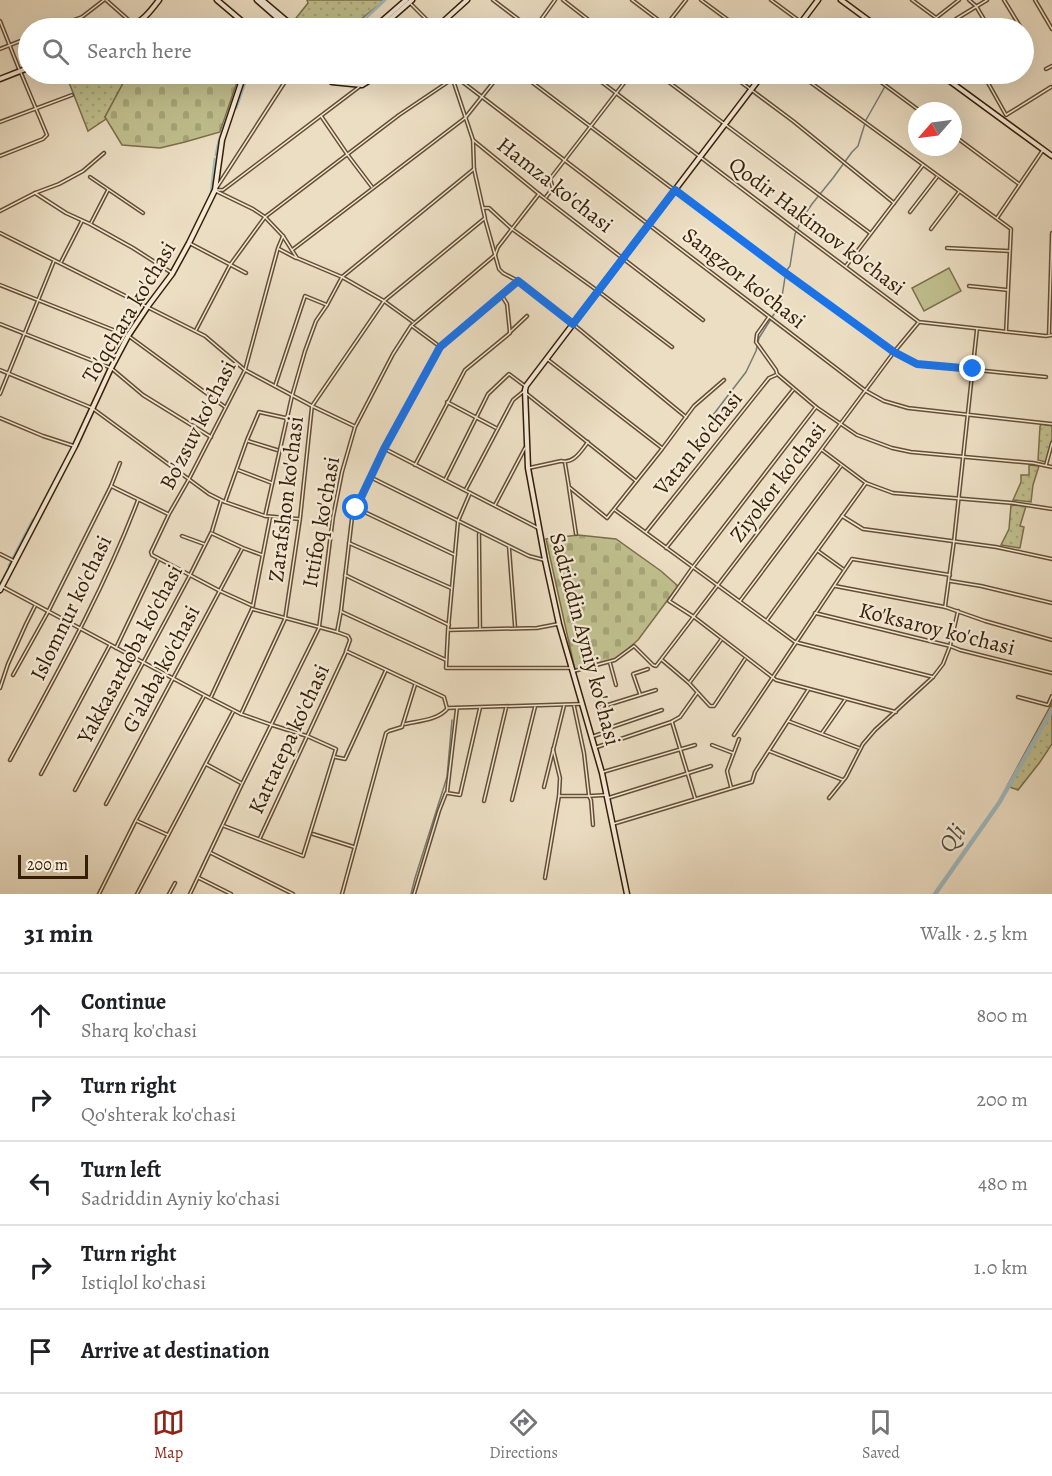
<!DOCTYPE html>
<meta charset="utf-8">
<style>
body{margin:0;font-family:Alegreya,serif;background:#f6f6f6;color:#202124}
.compass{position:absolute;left:908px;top:102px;width:54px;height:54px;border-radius:50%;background:#fff;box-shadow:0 6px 24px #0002;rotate:242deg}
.scale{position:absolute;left:18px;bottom:15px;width:70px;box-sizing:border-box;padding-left:6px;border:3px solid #361e04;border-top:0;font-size:16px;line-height:21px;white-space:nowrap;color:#361e04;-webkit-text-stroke:4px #f3ead8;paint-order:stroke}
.stop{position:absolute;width:18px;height:18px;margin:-14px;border:4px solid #1a73e8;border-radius:50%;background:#fff}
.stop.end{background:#1a73e8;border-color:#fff;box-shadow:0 2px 6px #0008}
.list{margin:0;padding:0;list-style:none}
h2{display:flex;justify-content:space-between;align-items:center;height:78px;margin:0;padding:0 24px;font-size:26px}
h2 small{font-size:20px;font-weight:400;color:#757577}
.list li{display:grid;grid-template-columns:39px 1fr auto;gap:18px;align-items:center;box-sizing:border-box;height:84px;padding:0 24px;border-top:2px solid #e0e0e0}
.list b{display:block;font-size:22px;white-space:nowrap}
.list p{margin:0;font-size:20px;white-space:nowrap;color:#757577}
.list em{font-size:20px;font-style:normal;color:#757577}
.icon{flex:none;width:33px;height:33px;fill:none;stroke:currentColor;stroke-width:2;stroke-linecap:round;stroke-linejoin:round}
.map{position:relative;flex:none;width:1052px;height:894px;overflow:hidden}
.search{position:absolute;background:#fff;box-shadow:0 6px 24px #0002;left:18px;right:18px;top:18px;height:66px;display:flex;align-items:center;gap:15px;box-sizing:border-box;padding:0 21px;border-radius:33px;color:#757577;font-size:22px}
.sheet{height:498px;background:#fff}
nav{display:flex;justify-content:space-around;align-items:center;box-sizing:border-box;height:84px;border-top:2px solid #e0e0e0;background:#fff;font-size:16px;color:#757577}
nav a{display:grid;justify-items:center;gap:3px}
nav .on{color:#8f2418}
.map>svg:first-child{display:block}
.grass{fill:url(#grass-dots);stroke:#7b6e49;stroke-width:1.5}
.cemetery{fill:url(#cemetery-stones);stroke:#7b6e49;stroke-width:1.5}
.garden{fill:#c0bf8e;stroke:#7b6e49;stroke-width:1.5}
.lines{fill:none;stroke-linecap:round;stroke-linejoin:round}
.stream{stroke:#757b74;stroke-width:1.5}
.canal{stroke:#9fb9bf;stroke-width:3}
.river{stroke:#9fb9bf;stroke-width:4.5}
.street-casing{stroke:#644e34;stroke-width:4.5}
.secondary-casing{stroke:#361e04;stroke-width:7}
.street{stroke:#f3ead8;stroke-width:1.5}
.secondary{stroke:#f3ead8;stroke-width:4}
.route{stroke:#1a73e8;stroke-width:8}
.labels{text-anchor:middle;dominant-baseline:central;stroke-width:4.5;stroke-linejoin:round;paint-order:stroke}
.street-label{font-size:22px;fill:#361e04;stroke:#f3ead8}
.water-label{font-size:24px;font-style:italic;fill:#564c3c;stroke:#f3ead8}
</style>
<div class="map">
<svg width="1052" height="894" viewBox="0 0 1052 894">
<defs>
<pattern id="grass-dots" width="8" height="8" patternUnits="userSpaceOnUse" patternTransform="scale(1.5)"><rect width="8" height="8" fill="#c0bf8e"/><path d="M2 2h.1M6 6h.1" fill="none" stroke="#a6a479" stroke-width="1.8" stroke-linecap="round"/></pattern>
<pattern id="cemetery-stones" width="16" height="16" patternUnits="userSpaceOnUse" patternTransform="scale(1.5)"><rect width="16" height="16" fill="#c0bf8e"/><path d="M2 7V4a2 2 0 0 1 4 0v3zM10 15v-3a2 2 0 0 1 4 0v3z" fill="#a6a479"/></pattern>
</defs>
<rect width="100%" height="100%" fill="#ecdec3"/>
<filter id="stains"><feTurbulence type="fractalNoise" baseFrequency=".00333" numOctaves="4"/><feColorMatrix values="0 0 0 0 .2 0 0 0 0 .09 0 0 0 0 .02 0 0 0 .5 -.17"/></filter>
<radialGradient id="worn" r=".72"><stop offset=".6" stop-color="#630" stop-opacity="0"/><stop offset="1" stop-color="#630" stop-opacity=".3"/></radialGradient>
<!-- grass -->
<g class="grass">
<polygon points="307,0 385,0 355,24 346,28 300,28 293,22 308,3"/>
<polygon points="84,74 128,74 105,117 106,119 88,131 68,80"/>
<polygon points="1042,424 1052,426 1052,439 1046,462 1038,460 1040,426"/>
<polygon points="1029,465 1039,466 1033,485 1031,502 1013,500 1021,482 1021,475 1029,475"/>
<polygon points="1011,505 1026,506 1020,526 1024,527 1020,548 1001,545 1009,529"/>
<polygon points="1052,703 1052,744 1040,762 1018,790 1007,786"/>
</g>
<!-- cemetery -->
<g class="cemetery">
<polygon points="128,74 237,74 239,76 220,132 185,142 160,148 122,145 105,117"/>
<polygon points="578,535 616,539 661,571 678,586 638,640 615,660 575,670 546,539"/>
</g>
<!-- garden -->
<polygon class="garden" points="949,268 961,291 924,311 912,288"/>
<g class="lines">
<!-- stream -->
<g class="stream">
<polyline points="926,28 934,23"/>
<polyline points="713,415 746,372 756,351 759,338 781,303 786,271 790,266 795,234 803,217 812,204 833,178 852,152 858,146 866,120 892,74"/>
<polyline points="411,894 415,878 447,777 452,720"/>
</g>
<!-- canal -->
<g class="canal">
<polyline points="355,28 385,0"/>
<polyline points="234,109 236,108 248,74"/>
<polyline points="220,138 229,112"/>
<polyline points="216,155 219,141"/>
<polyline points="211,195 215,159"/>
<polyline points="9,566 33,520"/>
</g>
<!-- river -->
<polyline class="river" points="935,894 999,803 1052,710"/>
<defs>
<g id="street">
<polyline points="106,0 132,23"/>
<polyline points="493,0 530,28"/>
<polyline points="563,0 599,28"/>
<polyline points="632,0 669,28"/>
<polyline points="701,0 739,28"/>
<polyline points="771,0 809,28"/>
<polyline points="912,0 935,17"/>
<polyline points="969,0 976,6 989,28"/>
<polyline points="1004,0 1021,28"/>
<polyline points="1035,0 1052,29"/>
<polyline points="411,4 435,28"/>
<polyline points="448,18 462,28"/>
<polyline points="0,21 19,69"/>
<polyline points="52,28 82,17 104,0"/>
<polyline points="535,28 555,0"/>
<polyline points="664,28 686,0"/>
<polyline points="923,28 959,0"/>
<polyline points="957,28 954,22 956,19 987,0"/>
<polyline points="1024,33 1031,45"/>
<polyline points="0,49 28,38"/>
<polyline points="1046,69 1052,66"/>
<polyline points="452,74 866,391 884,401 908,408 1052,424"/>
<polyline points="521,74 673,189"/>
<polyline points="591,74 795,229 919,322 1046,336 1052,335"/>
<polyline points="658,74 870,233"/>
<polyline points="730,74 793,121 894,203"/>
<polyline points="799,74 1011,229 1006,332"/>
<polyline points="870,74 920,111"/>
<polyline points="983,74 1006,115 1051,87"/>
<polyline points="321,116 347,154 372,187"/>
<polyline points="0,122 72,95"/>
<polyline points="953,135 1019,184"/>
<polyline points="473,140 539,194 703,320"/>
<polyline points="0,156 43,139 47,135 21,73"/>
<polyline points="90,177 143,213"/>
<polyline points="217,187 290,74"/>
<polyline points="215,190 223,190 359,87"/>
<polyline points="216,191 253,209 265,217 283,236 297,258 342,277 384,301 413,322"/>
<polyline points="677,192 784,272 894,352 917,364 1046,377"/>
<polyline points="35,193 66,213 90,224 133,248 172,273"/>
<polyline points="546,197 553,188 550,179 631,74"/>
<polyline points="483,208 489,208 512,229 598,291 672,347"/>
<polyline points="0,211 35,193 59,184 83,171 104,153"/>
<polyline points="910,212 937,177"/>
<polyline points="997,218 1043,150"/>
<polyline points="485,219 499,269 503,273 518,281 573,324 686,417"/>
<polyline points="91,223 108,190"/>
<polyline points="931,229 959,192"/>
<polyline points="0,233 205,336 245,370 312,406 354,426"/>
<polyline points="191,244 246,273"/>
<polyline points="947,248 1009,251"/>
<polyline points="279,249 296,258"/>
<polyline points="292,250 465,118 500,74"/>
<polyline points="61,262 82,221"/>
<polyline points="846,266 923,165"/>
<polyline points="0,285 126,335"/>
<polyline points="969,286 1008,290"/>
<polyline points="769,317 757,334 756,342 776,370 777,374 816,407 857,435 892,448 911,452 1033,463 1052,467"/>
<polyline points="0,324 111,368 143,395 211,437"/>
<polyline points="412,326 439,346"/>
<polyline points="196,330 230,265 265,217 399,115 451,80"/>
<polyline points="510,332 527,316"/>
<polyline points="1049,334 1052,233"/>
<polyline points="130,337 225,407"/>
<polyline points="547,359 662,448"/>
<polyline points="0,370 92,408 209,494 225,502 265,516 299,519"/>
<polyline points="275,386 305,296 327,305"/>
<polyline points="0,394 54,261"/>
<polyline points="527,394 636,481"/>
<polyline points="447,402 496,428"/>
<polyline points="816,407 693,567 669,601 694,617 776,680 896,712"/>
<polyline points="0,418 43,436 74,446"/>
<polyline points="248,441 277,450"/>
<polyline points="385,449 538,528"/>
<polyline points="822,450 866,483 893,493 1013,503 1052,509"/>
<polyline points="565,463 569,487 607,518 662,449 694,406 724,380"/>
<polyline points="415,465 465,370 510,333 507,304 502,296"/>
<polyline points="1046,465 1052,443"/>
<path d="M529,468L561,461C574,464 581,451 588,442"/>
<polyline points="238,470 272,483"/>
<polyline points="370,477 529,556 544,560"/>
<polyline points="445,480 488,394 509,374 525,386"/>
<polyline points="111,486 168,514"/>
<polyline points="569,488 576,534"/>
<polyline points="466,489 513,400 524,391"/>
<polyline points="470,493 458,521 448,630 446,668 570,668"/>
<polyline points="225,502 247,440 259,412 286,418"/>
<polyline points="495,505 525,448"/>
<polyline points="356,508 455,555"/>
<polyline points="615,510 795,642 933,677"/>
<polyline points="265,516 292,396 305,351 316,321 327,305 342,277 474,169"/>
<polyline points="842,516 863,529 996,547 1052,559"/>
<polyline points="212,531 221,501"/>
<polyline points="646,532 769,378 776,375"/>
<polyline points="479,534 480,628"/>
<polyline points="182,536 204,544"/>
<polyline points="349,543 451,588"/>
<polyline points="509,547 515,626"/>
<polyline points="666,548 793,390"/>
<polyline points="818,551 843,569"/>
<polyline points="0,554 14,561"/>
<polyline points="345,575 449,625"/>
<polyline points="950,581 981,586 1052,603"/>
<polyline points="835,586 945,607 985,621 1052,640"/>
<polyline points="3,587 204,695 241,714 272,725 307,736 336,749 303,856 224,826"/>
<polyline points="740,601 841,466"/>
<polyline points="253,605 270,518"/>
<polyline points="253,606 220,591 152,555 151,552 169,514 189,479 245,370 278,248 283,236"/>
<polyline points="945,607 954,541 977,329"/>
<polyline points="252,609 337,632 348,636 350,640 346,651 444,697 447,708 580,704"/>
<polyline points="342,612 446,660"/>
<polyline points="815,613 950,646 960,650 1052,673"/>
<polyline points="767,620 866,483"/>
<polyline points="449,630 537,628 558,624"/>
<polyline points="337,632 341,611 352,518 384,449 440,347 518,281"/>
<polyline points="116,648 158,560"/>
<polyline points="662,660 689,683 710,706 714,706 745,659"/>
<polyline points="610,663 616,685"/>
<polyline points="574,671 615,660 634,646 653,665 656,666 821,450 894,352 918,323"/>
<polyline points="13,675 48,612 111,486 120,463"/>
<polyline points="690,682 721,640"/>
<polyline points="0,688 8,664 26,624 35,606"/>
<polyline points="640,694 633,674 648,669"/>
<polyline points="211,697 252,609"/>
<polyline points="1018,697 1048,705 1052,696"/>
<polyline points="457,708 447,793 460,795 480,708"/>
<polyline points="241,714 285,619 300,519 312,406 384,301 485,218 474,169 473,140 451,74"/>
<polyline points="788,721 859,748"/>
<polyline points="672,722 695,798"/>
<path d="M405,724C418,721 438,720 447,709"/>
<polyline points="606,729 662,710"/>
<polyline points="822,733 845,700"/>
<polyline points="734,735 852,559 950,575"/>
<polyline points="594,736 603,733 605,729 598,708 656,690"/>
<polyline points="712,745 733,753"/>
<polyline points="597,747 671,722 680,717 697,693"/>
<polyline points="769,751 843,780"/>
<polyline points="335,757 345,759 386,670"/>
<path d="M10,760C56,675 104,590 138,500"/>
<polyline points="206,764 241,783"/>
<polyline points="603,772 695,745"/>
<polyline points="41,774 110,645"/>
<polyline points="544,787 564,706"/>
<polyline points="731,787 727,771 739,739"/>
<polyline points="75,790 190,575 211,533 243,548 262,555"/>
<polyline points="559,796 589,796 584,753 574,706"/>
<polyline points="608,798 711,766"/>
<polyline points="829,798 846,777 863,744 875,730 933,677 943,664 950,646 958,611"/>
<polyline points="512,800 535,707"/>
<polyline points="484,801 506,708"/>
<polyline points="106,804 242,549"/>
<polyline points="137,821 168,835"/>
<polyline points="613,824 752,782 755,772 808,690"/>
<polyline points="593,825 591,800 589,796 606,795"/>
<polyline points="313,834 354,847"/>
<polyline points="260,838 346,652"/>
<polyline points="211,853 293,894"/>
<polyline points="199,878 231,894"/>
<polyline points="545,878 559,796 560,778 553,749"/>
<polyline points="99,894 136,820 204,696"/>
<polyline points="137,894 233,712"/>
<polyline points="169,894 175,883"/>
<polyline points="190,894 242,784 319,628 333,517 342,472 355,427 393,354 411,326 495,255 498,247 539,194"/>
<polyline points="342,894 386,733 389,731 402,727 415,685"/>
<polyline points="414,894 439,811 446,793"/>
</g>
<g id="secondary">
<polyline points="217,0 250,28"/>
<polyline points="257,0 289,28"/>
<polyline points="262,0 295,28"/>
<polyline points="841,0 879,28"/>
<path d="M128,28C142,22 150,12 159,0"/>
<polyline points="374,28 406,0"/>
<polyline points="380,28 412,0"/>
<polyline points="436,28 467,0"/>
<polyline points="797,28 818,0"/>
<polyline points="319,74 332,82 362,85 380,74"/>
<polyline points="940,74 1052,156"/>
<polyline points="0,79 28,68"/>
<polyline points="0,590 75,446 111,368 128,336 148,306 172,274 189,243 215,190 222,140 244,74"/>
<polyline points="627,894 602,773 559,624 545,560 528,468 525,390 526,386 763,74"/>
</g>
</defs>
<!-- street casing -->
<use href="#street" class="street-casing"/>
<!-- secondary casing -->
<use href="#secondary" class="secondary-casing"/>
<!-- street -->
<use href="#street" class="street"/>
<!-- secondary -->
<use href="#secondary" class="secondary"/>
</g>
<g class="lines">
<!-- route -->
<polyline class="route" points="356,508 384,449 440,347 518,281 573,324 675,190 784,272 894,352 917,364 973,369"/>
</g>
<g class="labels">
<!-- street labels -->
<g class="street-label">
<text transform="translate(555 185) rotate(38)">Hamza ko'chasi</text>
<text transform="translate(817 226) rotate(37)">Qodir Hakimov ko'chasi</text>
<text transform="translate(744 278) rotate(38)">Sangzor ko'chasi</text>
<text transform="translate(129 312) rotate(-59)">To'qchara ko'chasi</text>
<text transform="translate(198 425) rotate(-63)">Bo'zsuv ko'chasi</text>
<text transform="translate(698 443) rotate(-51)">Vatan ko'chasi</text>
<text transform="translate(778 482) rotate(-53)">Ziyokor ko'chasi</text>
<text transform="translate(286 499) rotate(-83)">Zarafshon ko'chasi</text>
<text transform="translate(321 522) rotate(-80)">Ittifoq ko'chasi</text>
<text transform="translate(71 608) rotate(-64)">Islomnur ko'chasi</text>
<text transform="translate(937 629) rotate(14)">Ko'ksaroy ko'chasi</text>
<text transform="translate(585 639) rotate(75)">Sadriddin Ayniy ko'chasi</text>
<text transform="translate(130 654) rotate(-62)">Yakkasardoba ko'chasi</text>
<text transform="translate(161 669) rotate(-62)">G'alaba ko'chasi</text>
<text transform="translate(289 739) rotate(-65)">Kattatepa ko'chasi</text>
</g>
<!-- water labels -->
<g class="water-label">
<text transform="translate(952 838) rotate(-55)">Qli</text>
</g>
</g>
<rect width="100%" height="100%" filter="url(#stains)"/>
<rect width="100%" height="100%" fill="url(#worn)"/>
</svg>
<svg class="compass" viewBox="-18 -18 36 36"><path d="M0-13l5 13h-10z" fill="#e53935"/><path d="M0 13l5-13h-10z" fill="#757577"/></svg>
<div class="scale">200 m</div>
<div class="stop" style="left:356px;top:508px"></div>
<div class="stop end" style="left:973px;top:369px"></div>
<div class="search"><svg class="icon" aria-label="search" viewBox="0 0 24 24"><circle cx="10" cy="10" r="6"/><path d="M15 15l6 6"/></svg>Search here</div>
</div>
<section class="sheet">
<h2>31 min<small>Walk · 2.5 km</small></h2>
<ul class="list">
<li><svg class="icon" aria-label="ahead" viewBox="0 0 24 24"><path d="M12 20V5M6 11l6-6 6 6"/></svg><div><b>Continue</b><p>Sharq ko'chasi</p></div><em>800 m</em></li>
<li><svg class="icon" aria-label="right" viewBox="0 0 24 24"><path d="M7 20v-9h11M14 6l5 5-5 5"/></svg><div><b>Turn right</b><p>Qo'shterak ko'chasi</p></div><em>200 m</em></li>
<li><svg class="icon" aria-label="left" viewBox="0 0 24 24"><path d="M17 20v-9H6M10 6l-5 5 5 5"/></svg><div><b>Turn left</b><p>Sadriddin Ayniy ko'chasi</p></div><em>480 m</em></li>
<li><svg class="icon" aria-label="right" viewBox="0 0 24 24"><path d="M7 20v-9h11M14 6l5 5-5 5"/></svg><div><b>Turn right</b><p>Istiqlol ko'chasi</p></div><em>1.0 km</em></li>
<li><svg class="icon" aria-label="arrive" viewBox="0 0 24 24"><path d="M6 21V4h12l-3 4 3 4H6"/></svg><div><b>Arrive at destination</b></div></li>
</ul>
</section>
<nav>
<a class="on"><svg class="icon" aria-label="map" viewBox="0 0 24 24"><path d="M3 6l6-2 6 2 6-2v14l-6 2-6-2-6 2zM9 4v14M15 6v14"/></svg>Map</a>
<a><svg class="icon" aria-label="directions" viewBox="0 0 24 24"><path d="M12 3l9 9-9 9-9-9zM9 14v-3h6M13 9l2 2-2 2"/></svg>Directions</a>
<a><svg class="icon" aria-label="saved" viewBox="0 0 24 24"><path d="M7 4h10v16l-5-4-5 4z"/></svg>Saved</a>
</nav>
